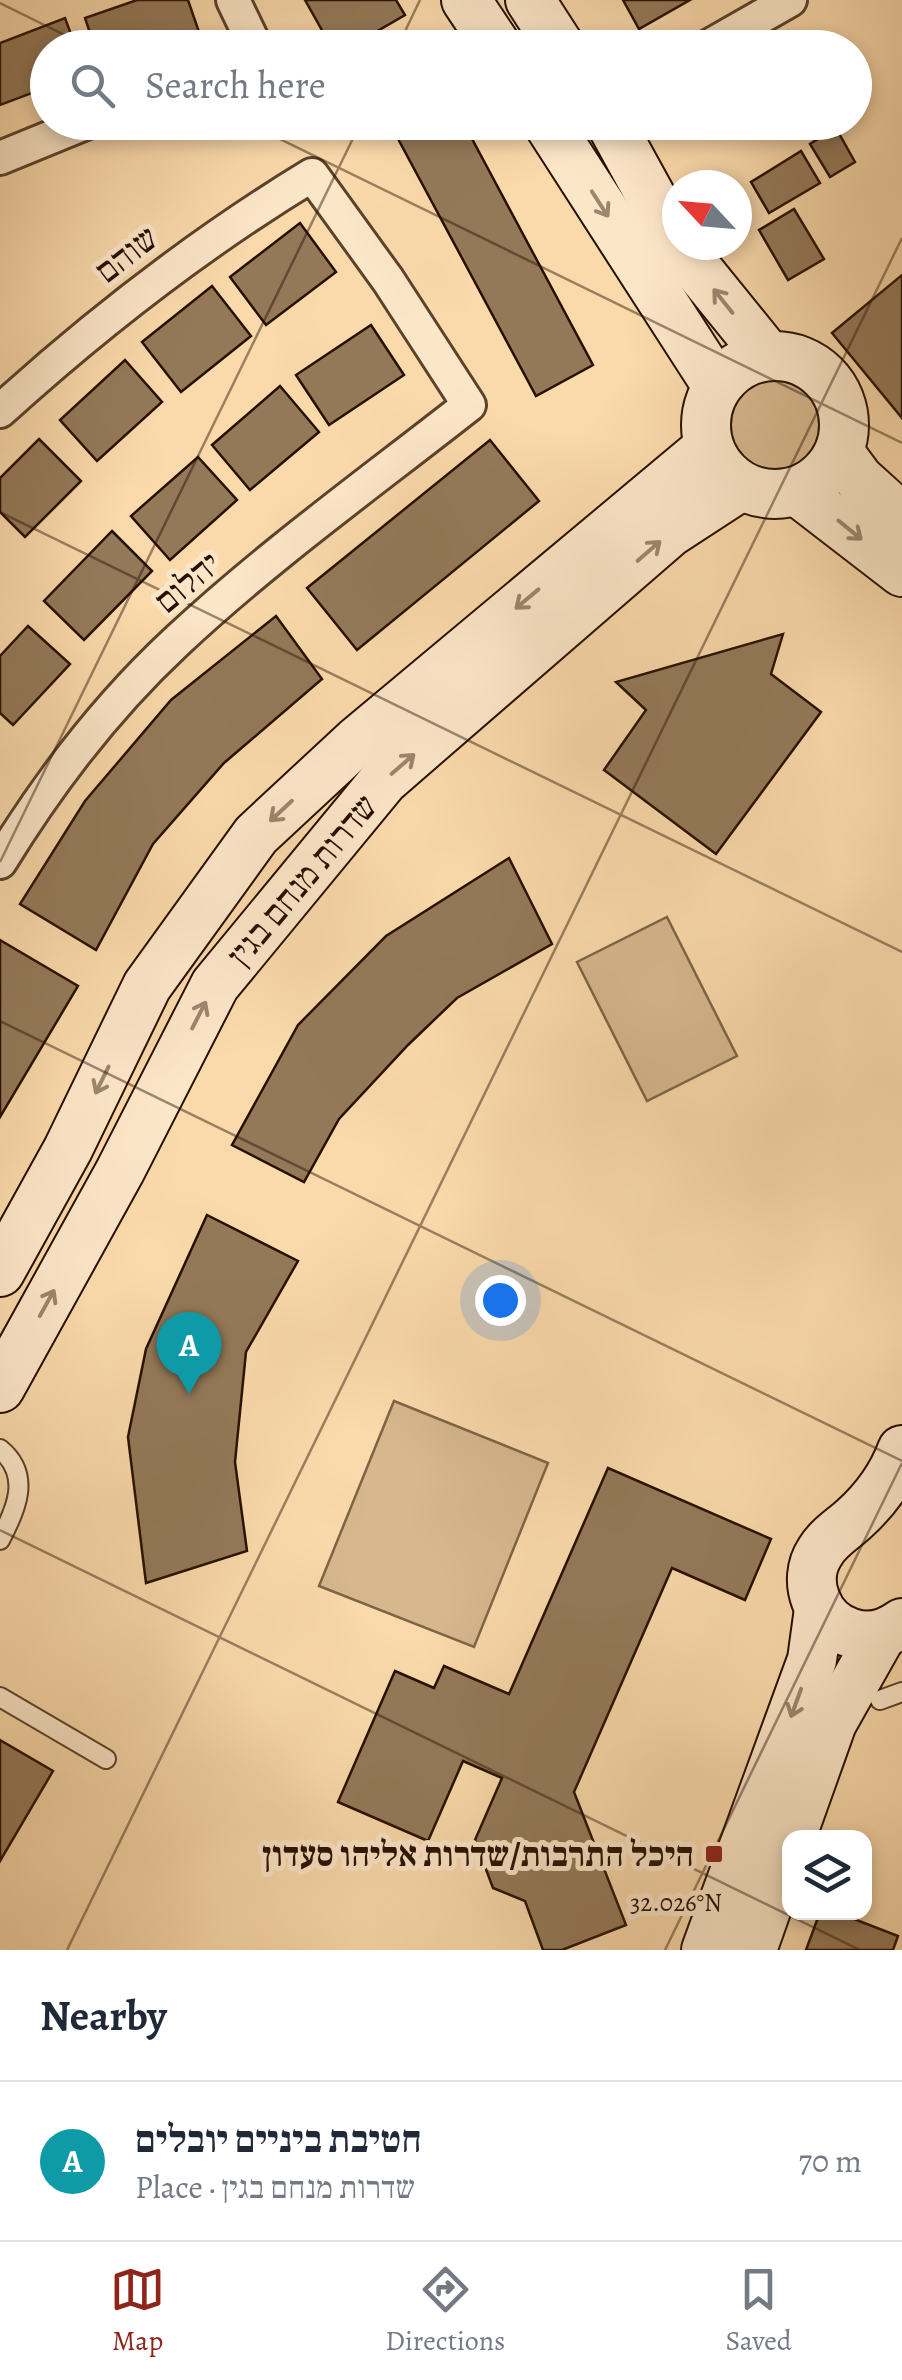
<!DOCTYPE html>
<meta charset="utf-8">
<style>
body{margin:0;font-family:Alegreya,"Frank Ruhl Libre",serif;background:#f6f6f7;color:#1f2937}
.controls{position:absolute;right:30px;bottom:30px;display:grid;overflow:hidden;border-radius:20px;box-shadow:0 5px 15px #0003}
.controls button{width:90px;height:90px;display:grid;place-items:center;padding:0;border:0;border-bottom:2px solid #e0e1e3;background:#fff;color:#1f2937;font:50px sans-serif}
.compass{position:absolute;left:662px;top:170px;width:90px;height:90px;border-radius:50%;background:#fff;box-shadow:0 5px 15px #0003;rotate:296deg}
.you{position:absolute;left:500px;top:1300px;width:35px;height:35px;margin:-25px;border:8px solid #fff;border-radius:50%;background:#1a73e8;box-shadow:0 0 0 15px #1a73e833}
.badge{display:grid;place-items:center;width:65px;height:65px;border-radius:50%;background:#8f2418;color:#fff;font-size:32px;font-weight:700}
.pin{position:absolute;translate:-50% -82px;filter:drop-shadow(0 2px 5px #0008)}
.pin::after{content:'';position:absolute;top:52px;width:35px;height:30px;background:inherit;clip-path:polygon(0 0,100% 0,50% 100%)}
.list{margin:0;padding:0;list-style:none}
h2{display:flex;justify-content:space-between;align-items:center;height:130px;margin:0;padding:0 40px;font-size:42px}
h2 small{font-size:32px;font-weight:400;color:#747a83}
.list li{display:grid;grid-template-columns:65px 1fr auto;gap:30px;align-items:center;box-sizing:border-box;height:160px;padding:0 40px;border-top:2px solid #e0e1e3}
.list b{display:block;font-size:38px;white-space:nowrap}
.list p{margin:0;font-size:32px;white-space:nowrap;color:#747a83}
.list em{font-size:32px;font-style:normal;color:#747a83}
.icon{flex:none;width:55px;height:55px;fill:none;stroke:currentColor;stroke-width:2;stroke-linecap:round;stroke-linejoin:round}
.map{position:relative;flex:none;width:902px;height:1950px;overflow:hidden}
.search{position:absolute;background:#fff;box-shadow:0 5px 15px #0003;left:30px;right:30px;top:30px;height:110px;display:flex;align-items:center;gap:25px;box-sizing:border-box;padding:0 35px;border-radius:55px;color:#747a83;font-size:38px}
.sheet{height:290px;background:#fff}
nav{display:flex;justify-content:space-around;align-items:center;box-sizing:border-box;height:140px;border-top:2px solid #e0e1e3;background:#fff;font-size:28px;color:#747a83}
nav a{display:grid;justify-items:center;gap:5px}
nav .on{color:#8f2418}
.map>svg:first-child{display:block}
.green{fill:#d6b78e;stroke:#7e6447;stroke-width:2.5}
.building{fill:#947959;stroke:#261000;stroke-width:2.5}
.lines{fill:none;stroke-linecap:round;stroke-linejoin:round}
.lane-casing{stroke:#5b422b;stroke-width:22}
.street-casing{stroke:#5b422b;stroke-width:38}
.secondary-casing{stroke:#261000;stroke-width:52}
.lane{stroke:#fce6c8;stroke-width:18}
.street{stroke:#fce6c8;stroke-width:32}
.secondary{stroke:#fce6c8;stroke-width:48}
.oneway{stroke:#9c866e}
.ticks{fill:none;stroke:#261000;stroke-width:2.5;stroke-opacity:0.45}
.poi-dot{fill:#8f2418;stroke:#fce6c8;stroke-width:4}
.labels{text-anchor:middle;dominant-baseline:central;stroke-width:10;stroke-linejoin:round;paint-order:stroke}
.street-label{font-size:35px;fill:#261000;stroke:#fce6c8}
.poi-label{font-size:35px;font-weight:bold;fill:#261000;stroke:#fce6c8;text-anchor:end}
.ticks-label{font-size:25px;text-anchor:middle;fill:#261000;stroke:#fce6c8;stroke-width:10;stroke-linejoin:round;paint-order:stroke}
</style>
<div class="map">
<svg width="902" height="1950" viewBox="0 0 902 1950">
<rect width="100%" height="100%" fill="#fad9ab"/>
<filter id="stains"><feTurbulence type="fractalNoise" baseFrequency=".002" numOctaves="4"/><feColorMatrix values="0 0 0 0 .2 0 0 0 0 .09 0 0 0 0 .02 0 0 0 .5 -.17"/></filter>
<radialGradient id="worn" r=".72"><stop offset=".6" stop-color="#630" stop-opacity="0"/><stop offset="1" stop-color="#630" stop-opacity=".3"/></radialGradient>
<!-- green -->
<g class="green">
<circle cx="776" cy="425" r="64"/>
<polygon points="667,917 737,1056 647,1101 577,962"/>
<polygon points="394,1401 548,1463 474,1647 319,1586"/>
</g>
<!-- building -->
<g class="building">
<polygon points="137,0 188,0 200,35 162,48 95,48 85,18"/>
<polygon points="305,0 396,0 405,15 348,48 332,48"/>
<polygon points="623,0 690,0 639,29"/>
<polygon points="65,18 76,48 48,48 48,87 0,105 0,43"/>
<polygon points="389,122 463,122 593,365 536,396"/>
<polygon points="836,128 855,162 830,177 810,144"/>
<polygon points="801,151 820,183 769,213 751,182"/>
<polygon points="794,209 824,259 788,280 759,230"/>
<polygon points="300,223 336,272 266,325 230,277"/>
<polygon points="902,275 902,418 832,333"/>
<polygon points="212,286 251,336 181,392 142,342"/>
<polygon points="371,325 404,375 329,425 296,375"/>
<polygon points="125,360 162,402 97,461 60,420"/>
<polygon points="280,386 319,432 250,490 212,445"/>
<polygon points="39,439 81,481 25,537 0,512 0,478"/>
<polygon points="490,440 539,501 357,650 307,588"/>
<polygon points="198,457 237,500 170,560 131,516"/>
<polygon points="112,531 152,571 84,640 44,601"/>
<polygon points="276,616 322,679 224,763 153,844 96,950 20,904 85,801 171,700"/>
<polygon points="28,626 70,664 13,725 0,713 0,656"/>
<polygon points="783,634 771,674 821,712 716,854 604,770 646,710 616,682"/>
<polygon points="509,858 552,944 457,998 408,1045 339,1119 304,1182 232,1145 298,1025 386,936"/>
<polygon points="0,940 78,986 0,1117"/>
<polygon points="207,1215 298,1261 246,1352 235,1462 247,1551 146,1583 128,1437 146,1349"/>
<polygon points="608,1468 771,1539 745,1600 672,1568 574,1792 626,1925 562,1950 543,1950 525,1901 493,1888 475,1840 502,1778 463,1761 428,1841 338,1802 395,1671 434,1688 444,1666 509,1694"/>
<polygon points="0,1740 53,1771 0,1861"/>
<polygon points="820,1912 836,1912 898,1936 893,1950 806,1950"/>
</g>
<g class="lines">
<defs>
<g id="lane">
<path d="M0,1449C32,1475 16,1510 0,1540"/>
<polyline points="0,1697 106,1759"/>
<polyline points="880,1700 902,1692"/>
</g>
<g id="street">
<polyline points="233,0 256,48"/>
<polyline points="706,48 790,0"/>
<polyline points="0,158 88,122"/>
<path d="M0,411C97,323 200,243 312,175L388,280L469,405C371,482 268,556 177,641C108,705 49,782 0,862"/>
</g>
<g id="secondary">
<polyline points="466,0 498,48"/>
<polyline points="530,0 561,48"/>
<polyline points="547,122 717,386"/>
<polyline points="610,122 677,244"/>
<polyline points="678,245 768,356"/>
<circle cx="775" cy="425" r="69"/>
<polyline points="839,452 859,479 902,518"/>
<polyline points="797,491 902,572"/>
<polyline points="0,1272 68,1149 147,986 256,835 356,742 709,447"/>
<polyline points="0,1388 120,1171 215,985 384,780 669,533 741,486"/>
<path d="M902,1450C892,1477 875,1500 854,1519C842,1530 828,1538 820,1552C801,1581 817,1623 851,1633C869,1639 887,1634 902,1623"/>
<polyline points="791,1838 832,1723 882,1634"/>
<polyline points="706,1950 812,1660 819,1609"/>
<polyline points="752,1950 790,1842"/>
</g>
</defs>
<!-- lane casing -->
<use href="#lane" class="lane-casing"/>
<!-- street casing -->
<use href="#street" class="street-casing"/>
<!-- secondary casing -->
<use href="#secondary" class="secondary-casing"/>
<!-- lane -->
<use href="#lane" class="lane"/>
<!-- street -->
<use href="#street" class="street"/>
<!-- secondary -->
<use href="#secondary" class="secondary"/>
</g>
<!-- one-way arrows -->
<defs><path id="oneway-shaft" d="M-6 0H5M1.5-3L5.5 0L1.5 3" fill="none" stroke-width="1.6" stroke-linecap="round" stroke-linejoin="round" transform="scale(2.5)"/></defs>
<g class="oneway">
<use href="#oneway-shaft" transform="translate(600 204) rotate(57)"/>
<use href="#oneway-shaft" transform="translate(723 301) rotate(-129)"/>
<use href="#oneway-shaft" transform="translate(850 530) rotate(39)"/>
<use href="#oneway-shaft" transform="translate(649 551) rotate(-41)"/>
<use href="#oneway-shaft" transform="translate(527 599) rotate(140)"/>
<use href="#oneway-shaft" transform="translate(403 764) rotate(-41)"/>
<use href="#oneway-shaft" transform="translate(281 811) rotate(137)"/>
<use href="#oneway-shaft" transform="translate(199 1015) rotate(-63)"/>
<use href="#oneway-shaft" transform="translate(102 1080) rotate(116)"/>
<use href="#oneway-shaft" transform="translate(47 1303) rotate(-61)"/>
<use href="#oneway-shaft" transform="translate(796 1703) rotate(110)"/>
</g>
<!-- ticks -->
<path class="ticks" d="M0,3L91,48M397,48L420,0M245,122L902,443M0,512L902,952M0,862L361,122M0,1021L902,1461M0,1530L860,1950M67,1950L902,238M665,1950L902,1463"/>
<!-- markers -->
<rect class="poi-dot" x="704" y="1844" width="20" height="20" rx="5"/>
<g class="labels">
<!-- street labels -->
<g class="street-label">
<text transform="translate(126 254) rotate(-38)">שוהם</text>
<text transform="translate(187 582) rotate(-40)">יהלום</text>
<text transform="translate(302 880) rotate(-50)">שדרות מנחם בגין</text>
</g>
<!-- poi labels -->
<g class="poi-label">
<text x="694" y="1854">היכל התרבות/שדרות אליהו סעדון</text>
</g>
</g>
<g class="ticks-label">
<text x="676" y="1911">32.026°N</text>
</g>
<rect width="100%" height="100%" filter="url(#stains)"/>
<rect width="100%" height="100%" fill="url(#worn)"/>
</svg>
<div class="controls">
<button><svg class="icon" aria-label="layers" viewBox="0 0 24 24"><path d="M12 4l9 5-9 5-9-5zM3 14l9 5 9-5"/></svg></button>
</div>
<svg class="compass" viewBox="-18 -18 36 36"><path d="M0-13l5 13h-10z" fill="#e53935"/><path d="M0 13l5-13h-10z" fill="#747a83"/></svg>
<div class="you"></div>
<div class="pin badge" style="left:189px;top:1394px;background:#0f9aa8">A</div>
<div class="search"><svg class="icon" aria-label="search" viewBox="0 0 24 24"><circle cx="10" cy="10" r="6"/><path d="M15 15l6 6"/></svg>Search here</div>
</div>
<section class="sheet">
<h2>Nearby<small></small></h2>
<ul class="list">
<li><span class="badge" style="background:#0f9aa8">A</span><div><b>חטיבת ביניים יובלים</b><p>Place · שדרות מנחם בגין</p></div><em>70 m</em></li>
</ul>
</section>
<nav>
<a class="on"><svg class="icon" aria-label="map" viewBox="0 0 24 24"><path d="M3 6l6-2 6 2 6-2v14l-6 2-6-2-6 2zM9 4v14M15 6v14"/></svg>Map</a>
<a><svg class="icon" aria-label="directions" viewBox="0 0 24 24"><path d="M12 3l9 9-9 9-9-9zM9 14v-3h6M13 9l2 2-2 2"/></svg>Directions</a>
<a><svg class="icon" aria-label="saved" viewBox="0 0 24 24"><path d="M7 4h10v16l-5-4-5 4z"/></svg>Saved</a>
</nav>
